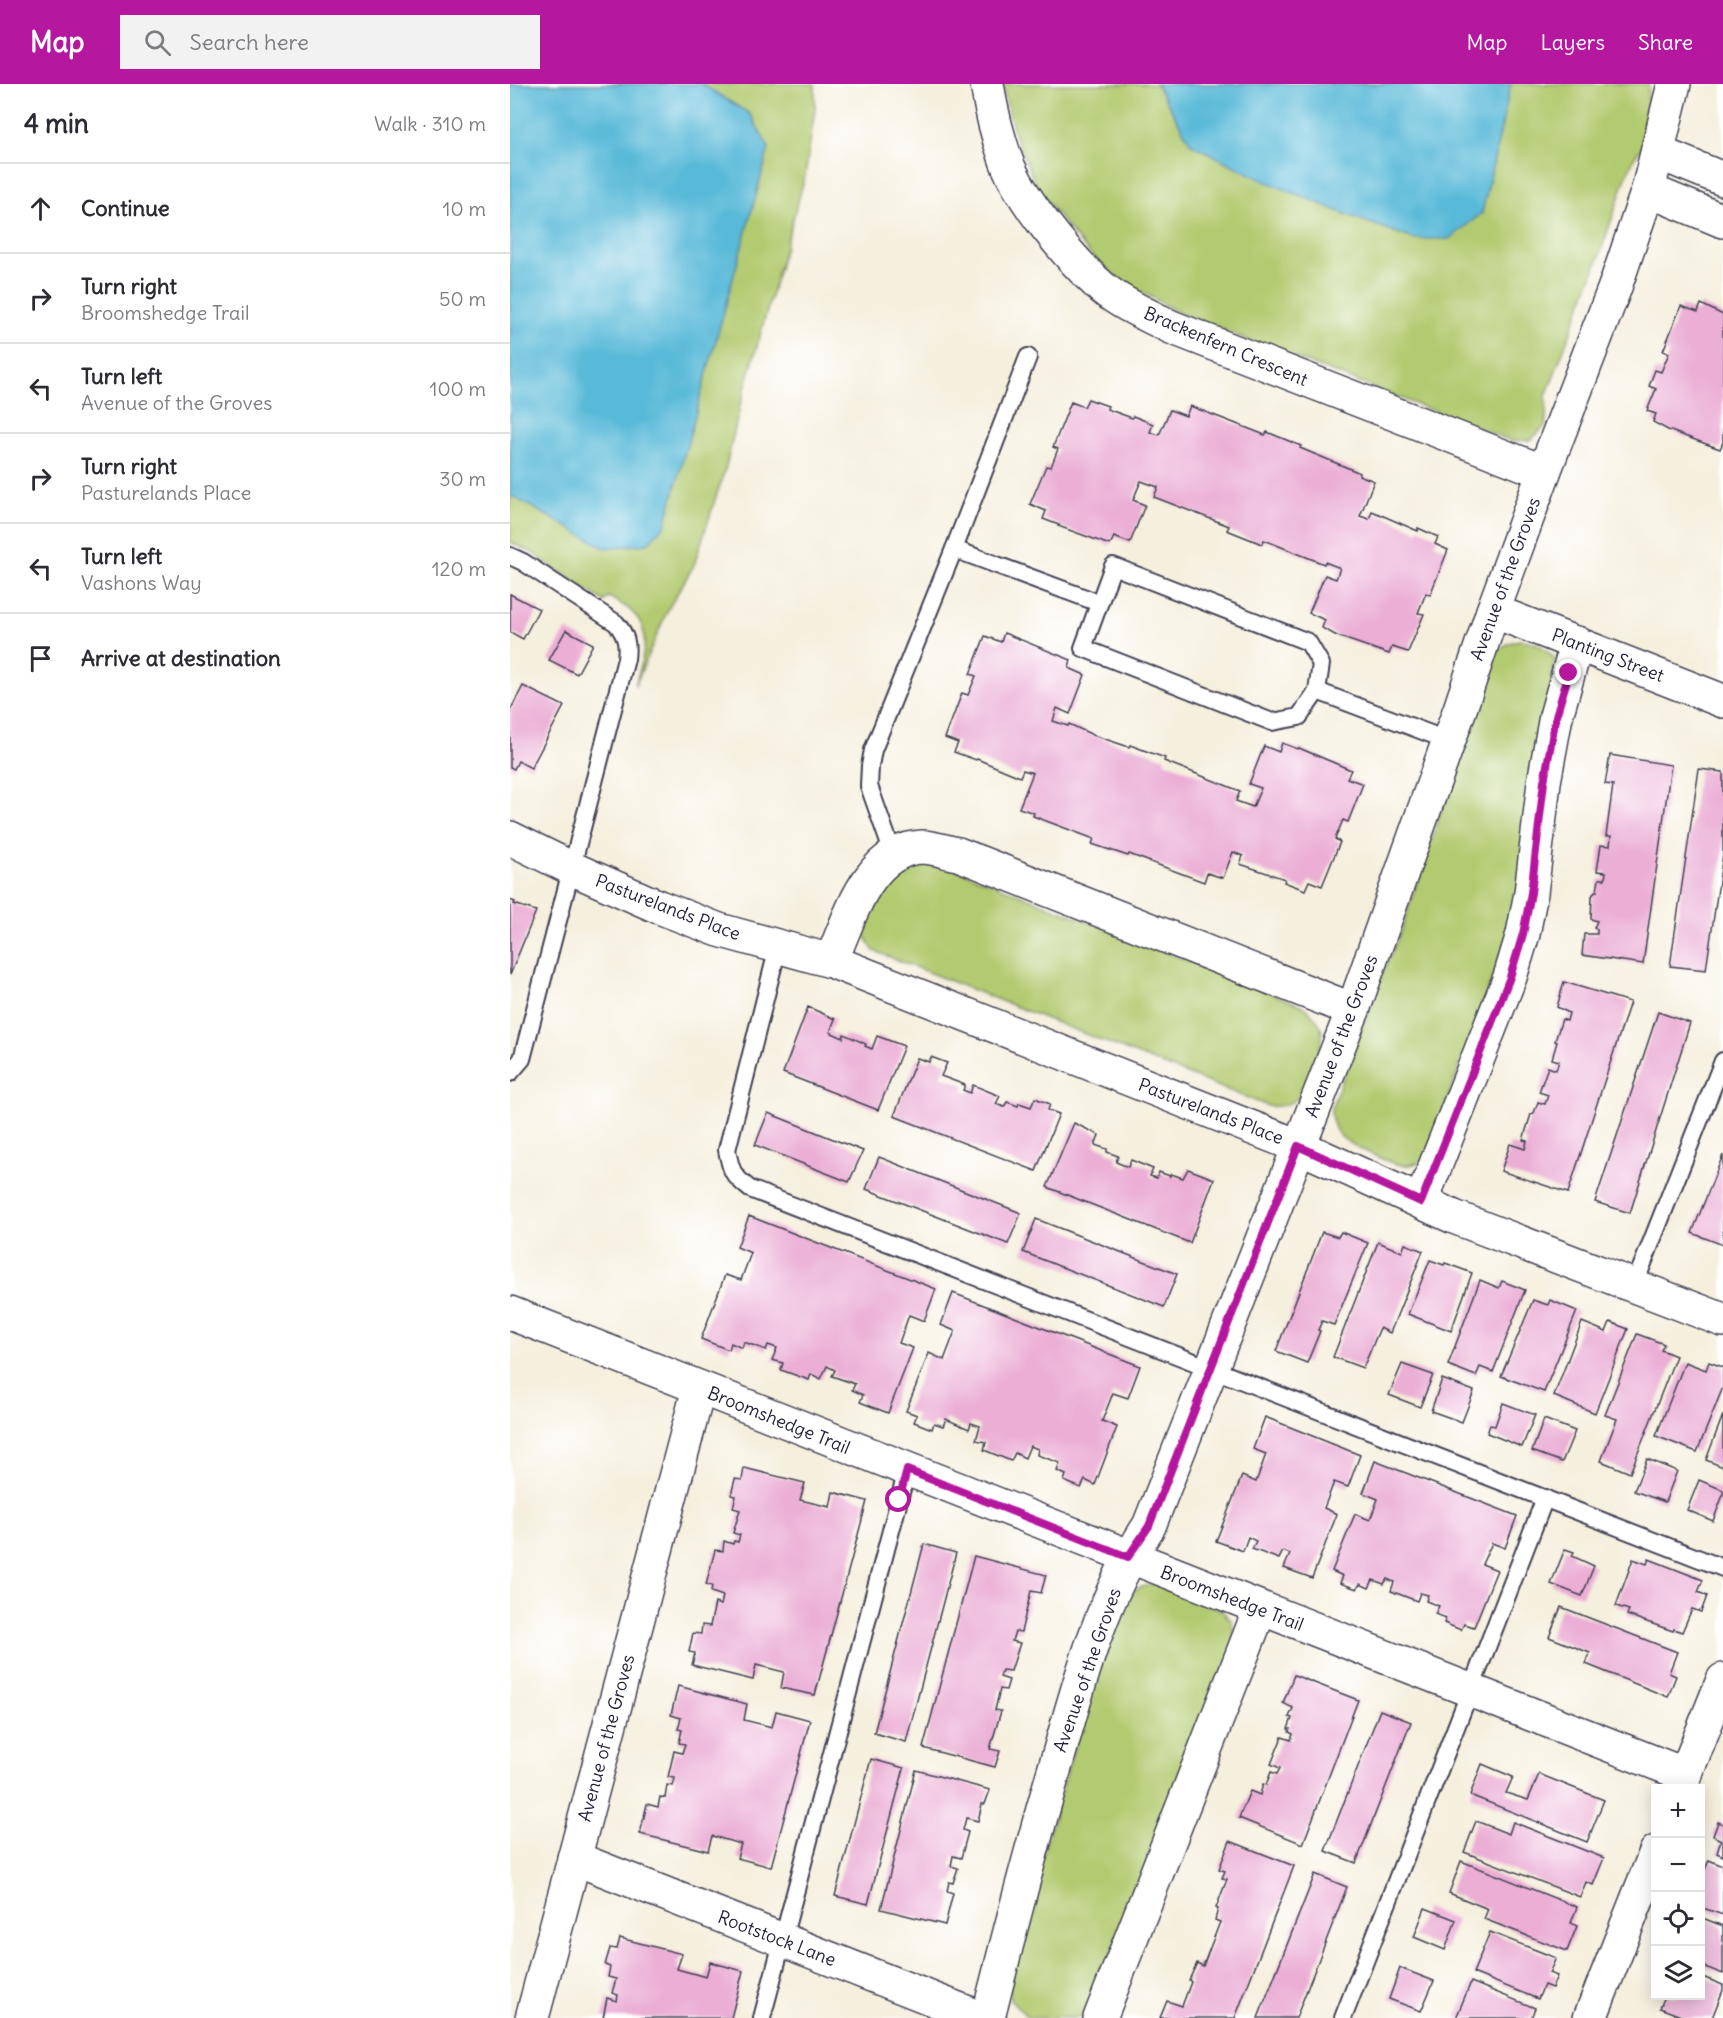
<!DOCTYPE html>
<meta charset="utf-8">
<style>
body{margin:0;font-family:Delius,sans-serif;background:#f2f2f3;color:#2b2b33}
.controls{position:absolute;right:18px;bottom:18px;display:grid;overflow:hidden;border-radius:0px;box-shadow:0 3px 15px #0003}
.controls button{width:54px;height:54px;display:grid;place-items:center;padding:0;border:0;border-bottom:2px solid #e1e1e2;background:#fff;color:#2b2b33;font:30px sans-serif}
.stop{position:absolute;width:18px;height:18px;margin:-14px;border:4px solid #b5179e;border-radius:50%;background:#fff}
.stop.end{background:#b5179e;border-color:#fff;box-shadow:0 2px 6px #0008}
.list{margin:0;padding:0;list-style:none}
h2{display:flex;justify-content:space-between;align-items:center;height:78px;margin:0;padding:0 24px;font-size:26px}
h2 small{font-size:20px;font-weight:400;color:#7c7c81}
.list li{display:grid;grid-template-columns:39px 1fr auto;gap:18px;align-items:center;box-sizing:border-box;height:90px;padding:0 24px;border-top:2px solid #e1e1e2}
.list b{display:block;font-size:22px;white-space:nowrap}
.list p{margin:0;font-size:20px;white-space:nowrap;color:#7c7c81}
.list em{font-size:20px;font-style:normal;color:#7c7c81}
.icon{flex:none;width:33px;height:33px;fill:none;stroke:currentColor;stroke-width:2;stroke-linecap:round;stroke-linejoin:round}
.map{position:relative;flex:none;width:1213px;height:1934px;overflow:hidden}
header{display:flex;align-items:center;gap:36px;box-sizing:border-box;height:84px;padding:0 30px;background:#b5179e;color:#fff}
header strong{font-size:28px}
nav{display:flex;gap:33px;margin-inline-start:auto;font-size:21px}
.search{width:420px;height:54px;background:#f2f2f3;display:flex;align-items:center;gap:15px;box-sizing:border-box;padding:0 21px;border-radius:0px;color:#7c7c81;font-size:22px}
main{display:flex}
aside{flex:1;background:#fff}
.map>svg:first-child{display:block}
.green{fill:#b2ca6f;stroke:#6a7655;stroke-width:1.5}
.water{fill:#59b9d8;stroke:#3e6e8a;stroke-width:1.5}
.building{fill:#ebaed5}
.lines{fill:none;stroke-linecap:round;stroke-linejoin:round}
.service-casing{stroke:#424153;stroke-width:20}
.minor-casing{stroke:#424153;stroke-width:36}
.service{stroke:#fff;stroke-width:16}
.minor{stroke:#fff;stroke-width:33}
.route{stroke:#b5179e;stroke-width:8}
.labels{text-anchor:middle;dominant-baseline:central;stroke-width:6;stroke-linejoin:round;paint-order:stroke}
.street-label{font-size:18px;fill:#22223b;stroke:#fff}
</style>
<header>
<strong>Map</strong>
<div class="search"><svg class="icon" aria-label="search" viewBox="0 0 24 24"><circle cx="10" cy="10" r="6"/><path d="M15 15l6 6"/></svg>Search here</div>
<nav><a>Map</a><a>Layers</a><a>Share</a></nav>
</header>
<main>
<aside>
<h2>4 min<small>Walk · 310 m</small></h2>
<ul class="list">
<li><svg class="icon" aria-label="ahead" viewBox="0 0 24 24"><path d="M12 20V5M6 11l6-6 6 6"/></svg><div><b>Continue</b></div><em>10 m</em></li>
<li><svg class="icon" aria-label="right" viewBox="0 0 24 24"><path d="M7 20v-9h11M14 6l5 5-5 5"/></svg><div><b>Turn right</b><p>Broomshedge Trail</p></div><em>50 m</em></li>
<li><svg class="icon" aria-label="left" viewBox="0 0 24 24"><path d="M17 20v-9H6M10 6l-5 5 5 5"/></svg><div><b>Turn left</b><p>Avenue of the Groves</p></div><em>100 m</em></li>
<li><svg class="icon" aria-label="right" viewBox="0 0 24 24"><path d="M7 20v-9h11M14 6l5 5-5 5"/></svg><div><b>Turn right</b><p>Pasturelands Place</p></div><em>30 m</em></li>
<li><svg class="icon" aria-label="left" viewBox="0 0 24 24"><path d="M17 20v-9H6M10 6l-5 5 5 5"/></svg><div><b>Turn left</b><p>Vashons Way</p></div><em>120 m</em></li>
<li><svg class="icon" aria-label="arrive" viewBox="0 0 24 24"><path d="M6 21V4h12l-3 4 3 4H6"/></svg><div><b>Arrive at destination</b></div></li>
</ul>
</aside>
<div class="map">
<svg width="1213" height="1934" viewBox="0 0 1213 1934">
<rect width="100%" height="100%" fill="#fff"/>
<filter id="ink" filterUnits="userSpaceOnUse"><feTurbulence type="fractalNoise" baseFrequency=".0167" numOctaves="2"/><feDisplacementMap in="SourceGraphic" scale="12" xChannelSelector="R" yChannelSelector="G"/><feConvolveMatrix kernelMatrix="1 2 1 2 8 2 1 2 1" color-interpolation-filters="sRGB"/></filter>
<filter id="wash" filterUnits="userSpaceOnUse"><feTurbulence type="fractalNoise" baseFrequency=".008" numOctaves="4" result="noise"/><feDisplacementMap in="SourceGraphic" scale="24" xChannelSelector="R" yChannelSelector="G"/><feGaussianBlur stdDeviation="1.35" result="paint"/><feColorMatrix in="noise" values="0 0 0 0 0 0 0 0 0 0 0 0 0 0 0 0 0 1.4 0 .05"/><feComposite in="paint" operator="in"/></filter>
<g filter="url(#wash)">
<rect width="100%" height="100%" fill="#f5efdd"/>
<!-- green -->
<g class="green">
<path d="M0,0H305V25L295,92L231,319L216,382L184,481L158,525L125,602C131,579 144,548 123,529C117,522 107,518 99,513L94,517L19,467L0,458Z"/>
<polygon points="492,0 1139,0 1136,26 1141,38 1136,56 1123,76 1115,96 1088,176 1036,312 1036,341 1021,356 1002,357 671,230 612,197 583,173 561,148 528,105 505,53"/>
<path d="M1010,556C1026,557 1035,563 1045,575L1011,816L915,1076C908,1079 901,1082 893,1081C880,1080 833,1059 827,1048C823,1041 821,1033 821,1025L873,889L891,847L984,569L999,559Z"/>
<path d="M422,776L793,922C802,929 813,939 812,952C812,965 794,1009 785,1016C777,1022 767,1023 758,1022L364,867C340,837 363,815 379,786Z"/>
<path d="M648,1500L710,1525L722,1537L725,1558L576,1934H518L500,1915L497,1891L602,1535C618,1512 619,1502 648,1500Z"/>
</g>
<!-- water -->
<g class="water">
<polygon points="0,0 192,0 240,30 259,64 155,441 137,460 95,464 0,411"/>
<polygon points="646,0 1001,0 972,129 939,155 904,155 835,130 752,96 681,60"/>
</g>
<g id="blocks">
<!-- building -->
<g class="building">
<polygon points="1191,220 1213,231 1213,358 1210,365 1158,346 1143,338 1146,330 1137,327 1146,305 1139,302 1145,286 1151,288 1159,269 1153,267 1171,222 1188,228"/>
<polygon points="578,315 598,322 597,325 622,334 623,332 643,340 640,348 649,351 660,326 676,332 680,322 755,351 757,348 791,362 790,364 850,389 849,391 864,397 850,432 859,435 862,427 908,447 908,444 928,453 925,460 938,466 920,511 916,509 908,529 914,530 898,568 882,563 879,570 827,552 812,544 815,536 799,529 815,491 826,495 830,484 815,478 814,480 754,456 752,460 717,446 719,442 644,413 648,403 631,397 623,416 635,421 620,459 604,453 600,461 548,442 549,441 533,435 536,427 520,420 536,382 541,383 548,365 543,363 561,318 574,323"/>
<polygon points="0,510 29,525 13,555 0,548"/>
<polygon points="56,546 83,560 67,590 39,576"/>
<polygon points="494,549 561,576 559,584 575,591 560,630 547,624 543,637 558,642 559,640 583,651 619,663 620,661 655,674 654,677 730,707 726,717 743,723 751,704 739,700 754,662 769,668 772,659 788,665 789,664 841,686 837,694 853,700 838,738 833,736 825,755 830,758 812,802 799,797 795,806 774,798 775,795 730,780 733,772 723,768 713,794 697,789 694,798 619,770 618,772 582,760 584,755 523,732 524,729 509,724 523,689 513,686 510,693 467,675 466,676 444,668 448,659 435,654 452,609 458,611 466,592 460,590 475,552 491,558"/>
<polygon points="13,602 54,622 21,684 8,677 4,685 0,683 0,627"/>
<polygon points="1100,671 1161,681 1133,880 1072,871 1074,850 1087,850 1087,845 1084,844 1087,837 1081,835 1082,812 1085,807 1087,807 1089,795 1095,795 1096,788 1087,787 1091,761 1100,762 1101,752 1096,752 1103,701 1095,700"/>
<polygon points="1189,685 1213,688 1213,770 1196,886 1160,882"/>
<polygon points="0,816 5,818 4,820 26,827 0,891"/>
<polygon points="1054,898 1120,918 1058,1109 991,1087 1000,1060 1015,1065 1017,1057 1013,1056 1021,1030 1024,1029 1028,1018 1035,1020 1038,1011 1029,1008 1038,983 1046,986 1049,977 1042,975 1047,958 1045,957 1052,935 1057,937 1059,929 1047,923"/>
<polygon points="298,923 325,935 320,948 333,954 334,950 356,960 355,962 362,965 367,952 394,962 368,1026 273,989"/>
<polygon points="1148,928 1180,939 1120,1129 1085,1118"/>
<polygon points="421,973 437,979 431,992 455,1001 453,1006 460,1009 463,1001 490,1012 486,1020 494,1023 497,1018 508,1022 509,1019 521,1023 525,1014 540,1020 538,1026 549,1030 526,1087 384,1032 407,974 419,978"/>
<polygon points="258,1029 353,1067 339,1098 245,1061"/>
<polygon points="564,1039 589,1051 585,1061 597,1065 597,1068 608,1072 606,1078 618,1083 621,1076 643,1085 640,1092 647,1094 649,1088 660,1092 661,1090 673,1094 678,1085 704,1095 680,1159 537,1103"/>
<polygon points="1213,1071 1213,1161 1182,1149"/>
<polygon points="369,1073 511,1129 498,1160 356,1105"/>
<polygon points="239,1132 426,1205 414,1237 399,1231 389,1259 403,1264 378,1329 350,1318 353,1311 342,1306 345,1300 322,1292 325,1286 317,1282 311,1295 301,1290 299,1296 271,1286 273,1279 262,1276 267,1264 258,1261 256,1266 234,1258 232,1264 221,1259 219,1266 191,1255 215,1191 231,1196 241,1169 227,1163"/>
<polygon points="526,1135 667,1190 654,1223 513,1168"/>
<polygon points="812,1148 828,1153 831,1148 858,1159 824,1241 812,1237 808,1246 810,1247 797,1279 766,1267"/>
<polygon points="868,1158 892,1168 895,1160 913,1167 880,1249 870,1244 853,1284 823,1273"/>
<polygon points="920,1176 934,1181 935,1179 962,1189 941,1247 898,1230"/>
<polygon points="970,1196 989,1204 992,1197 1015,1206 983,1288 970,1283 966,1292 938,1281"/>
<polygon points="443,1209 630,1282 618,1314 603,1309 592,1337 607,1343 585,1401 575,1396 571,1404 554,1397 556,1391 547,1387 550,1379 527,1371 528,1365 520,1362 515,1374 505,1369 501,1377 474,1366 476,1358 466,1356 470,1342 461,1339 459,1345 436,1335 433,1342 424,1339 422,1345 404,1338 407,1331 396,1327 419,1269 434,1276 445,1247 431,1241"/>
<polygon points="1023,1216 1038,1221 1040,1216 1067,1227 1034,1308 991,1292"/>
<polygon points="1072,1238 1096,1248 1100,1238 1118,1245 1085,1329 1044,1312"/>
<polygon points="1127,1250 1154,1260 1151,1266 1166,1272 1120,1389 1091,1377 1107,1335 1095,1331"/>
<polygon points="1175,1278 1196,1286 1199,1278 1213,1283 1213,1303 1187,1368 1146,1352"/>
<polygon points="892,1280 923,1291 910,1323 879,1311"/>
<polygon points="932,1295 964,1307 952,1338 921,1327"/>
<polygon points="993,1319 1025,1331 1012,1363 977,1349 980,1341 985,1342"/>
<polygon points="1213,1331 1213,1383 1196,1376"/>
<polygon points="755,1333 850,1371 838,1403 824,1398 814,1424 827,1430 802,1494 774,1484 780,1470 773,1467 769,1475 742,1465 746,1457 738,1453 733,1467 706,1457 732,1392 746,1398 756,1370 743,1365"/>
<polygon points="1034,1335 1065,1347 1052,1378 1022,1367"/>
<polygon points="1137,1375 1167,1387 1155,1418 1124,1407"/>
<polygon points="865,1377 1007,1432 995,1464 982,1459 972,1480 987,1486 964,1543 954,1540 951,1546 934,1539 936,1534 925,1530 929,1522 916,1517 918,1511 910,1509 907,1517 881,1507 884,1498 877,1495 874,1500 863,1496 859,1504 850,1500 847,1505 830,1499 833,1492 822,1487 845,1430 860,1436 868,1415 853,1409"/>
<polygon points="234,1384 295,1399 290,1416 320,1423 323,1408 357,1417 305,1611 271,1604 274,1588 246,1581 243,1596 182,1581 185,1569 179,1568 183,1549 191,1550 192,1541 200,1542 205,1519 211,1521 213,1512 201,1508 202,1502 196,1501 205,1466 213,1467 214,1457 223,1460 224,1457 228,1458 230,1451 223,1449 230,1426 223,1424 226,1412 221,1411 225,1395 232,1396"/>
<polygon points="1189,1396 1213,1406 1213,1411 1203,1437 1177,1426"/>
<polygon points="414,1460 446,1469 396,1658 364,1649"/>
<polygon points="1055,1465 1064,1468 1062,1472 1084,1482 1072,1512 1041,1500"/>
<polygon points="464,1472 536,1491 531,1509 521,1507 511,1548 505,1547 502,1557 510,1559 501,1587 492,1586 490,1593 499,1596 496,1606 490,1605 485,1626 491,1627 480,1665 490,1667 485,1683 413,1664"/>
<polygon points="1123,1475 1137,1480 1139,1475 1193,1496 1188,1508 1197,1512 1191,1528 1182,1525 1172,1548 1164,1545 1163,1547 1117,1531 1119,1526 1106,1522"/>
<polygon points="1051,1523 1167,1568 1159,1589 1166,1592 1158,1613 1076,1580 1080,1569 1039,1553"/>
<polygon points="784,1591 848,1616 793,1760 729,1734 740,1707 750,1711 753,1700 756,1701 761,1688 767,1690 770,1684 761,1680 772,1653 781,1656 783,1650 779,1648 780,1645 778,1645 782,1634 779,1633 783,1624 773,1619"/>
<polygon points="168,1602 237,1620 234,1636 262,1643 266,1627 300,1636 261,1783 227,1774 231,1760 202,1752 198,1767 130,1750 137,1720 148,1723 150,1713 155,1714 157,1701 163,1702 165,1694 158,1693 164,1667 172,1669 175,1660 169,1659 172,1646 168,1645 171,1634 161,1631"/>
<polygon points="870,1626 901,1638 846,1779 815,1767"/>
<polygon points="361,1675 394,1684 358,1820 325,1812"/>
<polygon points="972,1680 1003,1693 996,1709 1018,1716 1029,1690 1094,1716 1077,1758 960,1711"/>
<polygon points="406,1686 480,1706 475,1720 472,1720 468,1737 456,1734 453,1746 458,1748 451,1774 443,1772 441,1782 448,1784 443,1799 439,1798 437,1807 443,1809 435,1841 371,1825"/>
<polygon points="966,1737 999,1750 1003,1738 1094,1774 1083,1801 1076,1798 1070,1813 954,1768"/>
<polygon points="1208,1738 1213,1740 1213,1772 1207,1769 1211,1756 1203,1752"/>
<polygon points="720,1757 784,1782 725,1934 650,1934 657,1917 672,1922 681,1898 679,1896 687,1879 693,1882 710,1838 705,1836 708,1825 706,1824 717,1795 712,1794 715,1787 709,1785"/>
<polygon points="1199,1776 1213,1782 1213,1831 1190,1823 1190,1798"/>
<polygon points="951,1777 1067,1823 1061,1839 1067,1842 1057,1867 974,1835 978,1825 939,1809"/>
<polygon points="805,1790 837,1803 786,1934 748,1934"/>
<polygon points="915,1824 946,1836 935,1866 904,1853"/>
<polygon points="1190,1833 1213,1842 1213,1890 1190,1881"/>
<polygon points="980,1848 1046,1874 1039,1889 1047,1892 1042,1904 1034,1901 1028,1915 963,1889"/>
<polygon points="110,1854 172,1870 167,1885 196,1893 200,1878 233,1887 221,1934 93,1934 97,1914 107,1917 108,1911 102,1909 106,1895 98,1893 100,1883 95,1881 100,1864 107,1865"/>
<polygon points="890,1884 924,1897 911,1927 879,1915"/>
<polygon points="1190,1892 1213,1901 1213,1906 1202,1934 1176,1934 1150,1924 1155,1912 1190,1912"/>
<polygon points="961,1898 1025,1924 1021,1934 946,1934"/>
</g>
</g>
</g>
<g filter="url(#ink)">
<use href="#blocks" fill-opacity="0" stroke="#424153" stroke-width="1.5"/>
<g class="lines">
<defs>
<g id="service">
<polyline points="518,273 444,465 589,519"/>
<path d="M0,472L13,478L106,539C116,551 118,559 116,575L12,975L0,989"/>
<polygon points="603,482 798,558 811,580 807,607 789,633 762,638 573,564"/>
<polyline points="807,607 939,657"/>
<polyline points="383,770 359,702 360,682 363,666 444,465"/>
<path d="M268,863L217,1066C221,1087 222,1091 240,1105L1213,1484"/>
<polyline points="1124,1202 1213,977"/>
<polyline points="252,1934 397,1386"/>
<polyline points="833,1934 1035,1414"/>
</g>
<g id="minor">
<path d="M477,0C481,26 487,51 496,76C509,113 557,171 586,198C606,218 636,230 661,243L1034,388"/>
<polyline points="1149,69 1213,95"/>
<polyline points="1138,106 1213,137"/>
<polyline points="983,527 1213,617"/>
<polyline points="0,754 61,784 149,823 209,846 321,877 788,1062 944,1133 1213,1236"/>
<path d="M321,877C339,837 357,765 412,763C423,763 437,768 448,770L843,926"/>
<polyline points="911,1118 1000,893 1013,850 1021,809 1034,698 1046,632 1067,559"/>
<polyline points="0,1229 1176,1691"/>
<polyline points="1170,1704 1213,1596"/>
<polyline points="64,1774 471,1934"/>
<polyline points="22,1934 189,1304"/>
<path d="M478,1934C500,1846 523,1757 549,1670C571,1591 593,1511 639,1442L843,926L950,625L983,527L1034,388L1105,203L1138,106L1164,0"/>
<polyline points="590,1934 750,1525"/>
<polyline points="1080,1934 1146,1768"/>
</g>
</defs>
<!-- service casing -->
<use href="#service" class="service-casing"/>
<!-- minor casing -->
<use href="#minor" class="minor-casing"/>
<!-- service -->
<use href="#service" class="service"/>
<!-- minor -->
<use href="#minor" class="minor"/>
</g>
</g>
<g class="lines" filter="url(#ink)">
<!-- route -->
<polyline class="route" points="389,1416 397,1386 618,1473 639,1442 788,1062 911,1118 1000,893 1013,850 1021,809 1034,698 1046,632 1059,589"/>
</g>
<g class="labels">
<!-- street labels -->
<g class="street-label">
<text transform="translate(716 262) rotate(23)">Brackenfern Crescent</text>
<text transform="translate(995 495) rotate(-70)">Avenue of the Groves</text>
<text transform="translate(1098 571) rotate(21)">Planting Street</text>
<text transform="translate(158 823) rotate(21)">Pasturelands Place</text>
<text transform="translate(831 952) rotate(-69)">Avenue of the Groves</text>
<text transform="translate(701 1027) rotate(21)">Pasturelands Place</text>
<text transform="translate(269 1336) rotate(22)">Broomshedge Trail</text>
<text transform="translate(722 1514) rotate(21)">Broomshedge Trail</text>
<text transform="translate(577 1586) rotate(-71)">Avenue of the Groves</text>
<text transform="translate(96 1654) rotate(-75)">Avenue of the Groves</text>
<text transform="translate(267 1854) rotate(21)">Rootstock Lane</text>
</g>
</g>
</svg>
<div class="controls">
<button>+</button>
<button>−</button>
<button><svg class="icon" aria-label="locate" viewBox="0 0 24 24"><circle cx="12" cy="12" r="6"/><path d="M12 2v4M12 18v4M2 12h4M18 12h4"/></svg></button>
<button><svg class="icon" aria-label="layers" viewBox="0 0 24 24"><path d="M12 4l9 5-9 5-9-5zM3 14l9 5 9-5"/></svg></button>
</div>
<div class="stop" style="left:389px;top:1416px"></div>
<div class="stop end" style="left:1059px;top:589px"></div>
</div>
</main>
